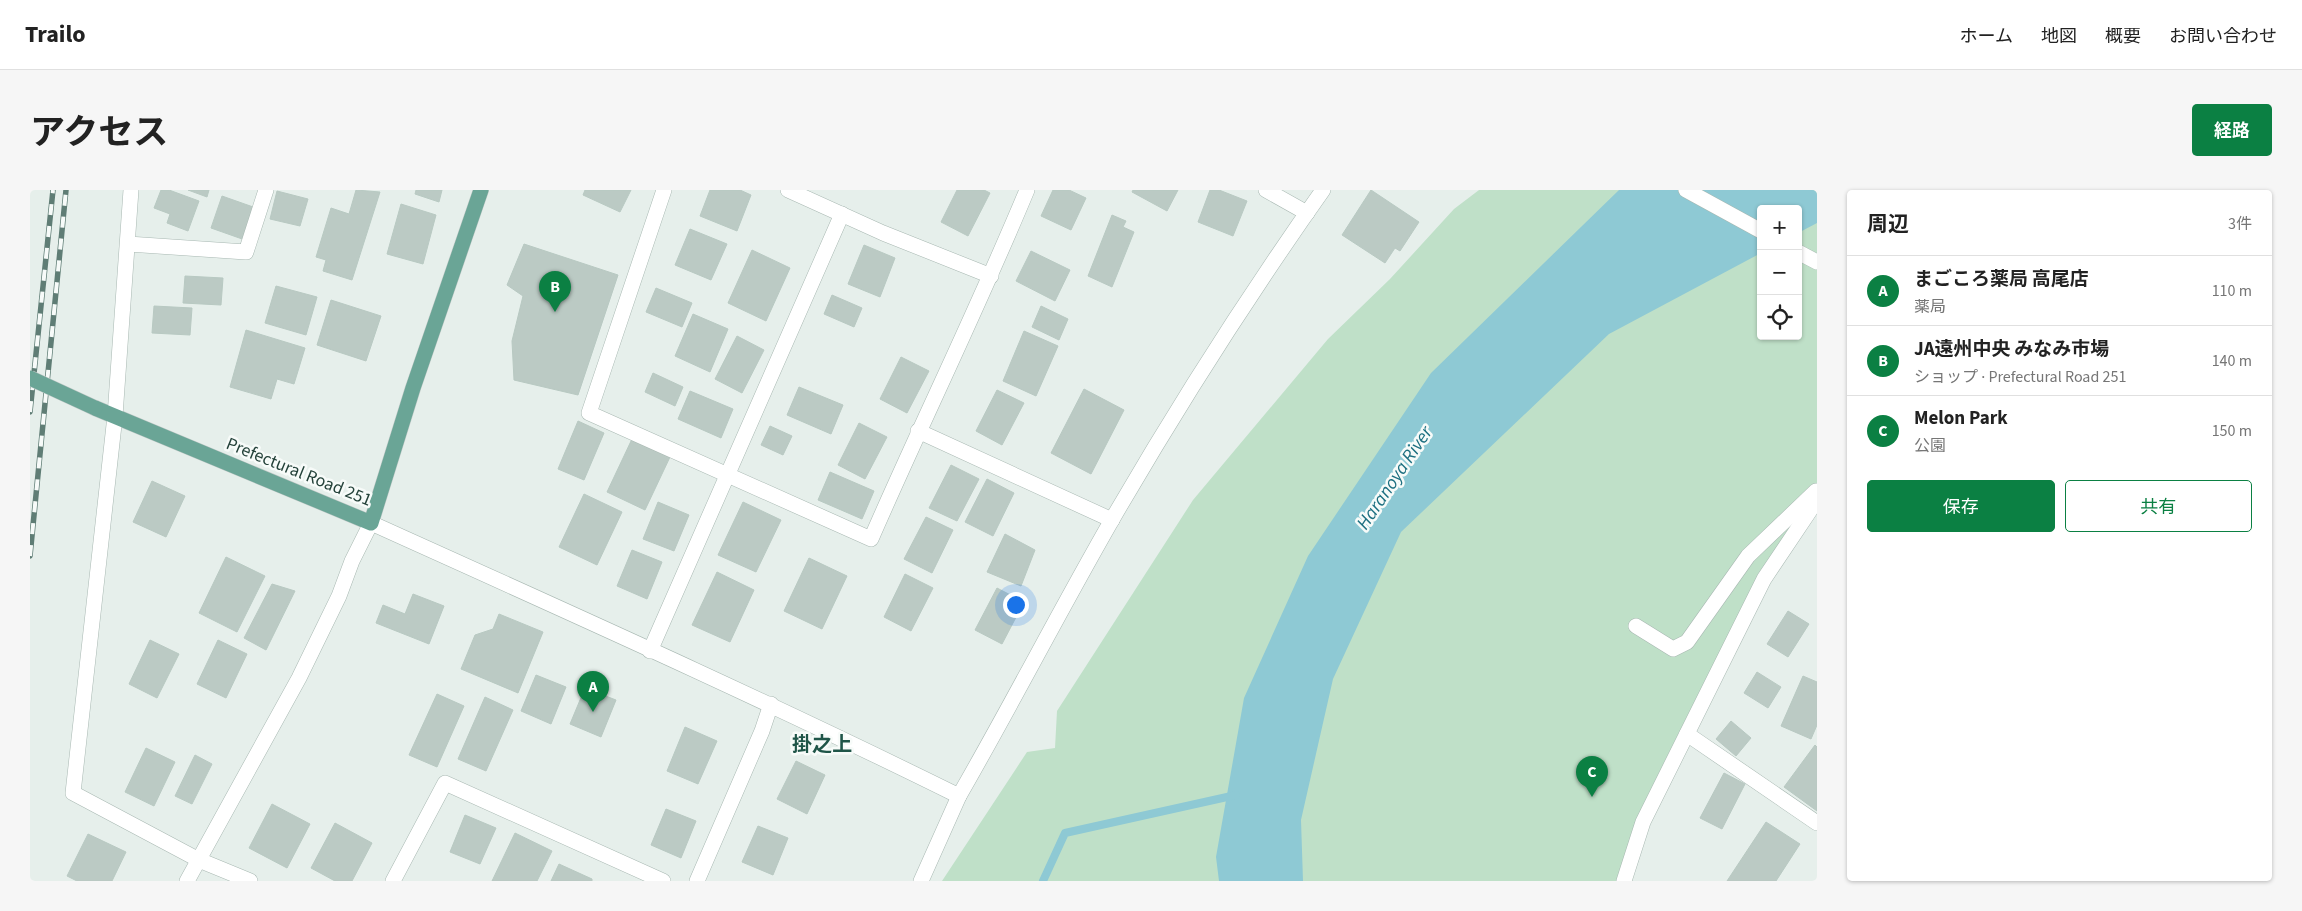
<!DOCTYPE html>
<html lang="ja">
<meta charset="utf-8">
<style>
body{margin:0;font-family:"Source Sans 3","Noto Sans JP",sans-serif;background:#f6f6f6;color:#222}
.controls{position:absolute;right:15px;top:15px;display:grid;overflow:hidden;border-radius:5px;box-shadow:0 1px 4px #0004}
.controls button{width:45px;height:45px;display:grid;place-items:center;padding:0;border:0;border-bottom:1px solid #e0e0e0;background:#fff;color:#222;font:25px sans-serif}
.you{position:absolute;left:985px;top:414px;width:18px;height:18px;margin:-12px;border:4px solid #fff;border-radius:50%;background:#1a73e8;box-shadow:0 0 0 8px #1a73e833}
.badge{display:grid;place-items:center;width:32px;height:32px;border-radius:50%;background:#0b8043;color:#fff;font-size:16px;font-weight:700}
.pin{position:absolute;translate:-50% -41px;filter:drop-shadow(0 1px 2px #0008)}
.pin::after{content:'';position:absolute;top:26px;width:18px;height:15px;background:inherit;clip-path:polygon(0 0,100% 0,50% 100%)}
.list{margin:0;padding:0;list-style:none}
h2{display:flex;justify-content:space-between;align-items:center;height:65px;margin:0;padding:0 20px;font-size:21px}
h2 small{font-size:16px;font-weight:400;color:#767676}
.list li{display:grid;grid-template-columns:32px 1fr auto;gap:15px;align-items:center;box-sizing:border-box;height:70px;padding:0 20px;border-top:1px solid #e0e0e0}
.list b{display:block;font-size:19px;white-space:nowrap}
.list p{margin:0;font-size:16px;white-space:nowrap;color:#767676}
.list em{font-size:16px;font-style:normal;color:#767676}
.actions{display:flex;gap:10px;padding:15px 20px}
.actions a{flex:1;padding:11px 0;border:1px solid #0b8043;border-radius:5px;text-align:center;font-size:18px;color:#0b8043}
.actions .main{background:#0b8043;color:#fff}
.icon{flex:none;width:28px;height:28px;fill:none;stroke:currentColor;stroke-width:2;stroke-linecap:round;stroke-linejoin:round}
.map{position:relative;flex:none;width:1787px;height:691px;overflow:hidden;border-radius:5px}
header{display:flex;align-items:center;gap:30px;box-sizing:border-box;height:70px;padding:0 25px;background:#fff;border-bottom:1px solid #e0e0e0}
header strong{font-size:24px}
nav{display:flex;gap:28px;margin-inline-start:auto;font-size:18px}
.intro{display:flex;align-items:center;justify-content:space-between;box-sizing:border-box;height:120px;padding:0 30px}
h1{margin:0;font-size:35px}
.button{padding:12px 22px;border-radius:5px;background:#0b8043;color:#fff;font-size:18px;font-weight:700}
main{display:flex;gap:30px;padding:0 30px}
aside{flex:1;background:#fff;border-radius:5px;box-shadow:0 1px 4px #0004}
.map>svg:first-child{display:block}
.green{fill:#bfe0c8;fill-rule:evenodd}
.water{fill:#8ec9d4}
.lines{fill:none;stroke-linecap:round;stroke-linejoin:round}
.stream{stroke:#8ec9d4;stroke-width:8}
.building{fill:#bbcac4;stroke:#b8c9c2}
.minor-casing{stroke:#a8b8b2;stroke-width:16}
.major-casing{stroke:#c2cac8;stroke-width:16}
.minor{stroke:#fff;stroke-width:15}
.major{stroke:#6aa596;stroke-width:15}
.rail-casing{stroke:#5f7d75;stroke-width:5.5}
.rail{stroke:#f7fbf9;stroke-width:4;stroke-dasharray:11;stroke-linecap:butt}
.major-bridge-casing{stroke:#c2cac8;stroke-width:16;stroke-linecap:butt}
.major-bridge{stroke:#6aa596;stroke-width:15}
.labels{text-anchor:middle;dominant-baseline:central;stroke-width:5;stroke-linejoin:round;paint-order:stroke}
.street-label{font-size:18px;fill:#24423a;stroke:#f7fbf9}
.water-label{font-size:19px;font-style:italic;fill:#1c6f80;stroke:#f7fbf9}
.quarter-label{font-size:20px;font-weight:bold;fill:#1f5548;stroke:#f7fbf9}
</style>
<header>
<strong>Trailo</strong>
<nav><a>ホーム</a><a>地図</a><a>概要</a><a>お問い合わせ</a></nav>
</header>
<div class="intro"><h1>アクセス</h1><a class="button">経路</a></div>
<main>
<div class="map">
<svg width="1787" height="691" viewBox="0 0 1787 691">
<rect width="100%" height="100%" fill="#e6efeb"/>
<!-- green -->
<path class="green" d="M1449,0H1787V313L1663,515L1594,691H912L997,562L1025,558L1027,521L1163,310L1298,149L1360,89L1424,19ZM1731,19H1768V146H1731Z"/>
<!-- water -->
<polygon class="water" points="1589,0 1787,0 1787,33 1768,43 1768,19 1731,19 1731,63 1579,144 1371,342 1303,489 1271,630 1273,691 1189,691 1186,667 1214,508 1278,366 1401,183"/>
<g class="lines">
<!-- stream -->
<polyline class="stream" points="1013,691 1035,643 1206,605"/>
</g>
<!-- building -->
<g class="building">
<polygon points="131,0 139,0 169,11 158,41 137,33 140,24 124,18"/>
<polygon points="158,0 179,0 177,7"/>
<polygon points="326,0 350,2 322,90 293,81 296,70 286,67 301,18 319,24"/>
<polygon points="386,0 412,0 409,12 385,4"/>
<polygon points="555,0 601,0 590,22 553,5"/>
<polygon points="680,0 710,0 721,5 707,41 670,26"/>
<polygon points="927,0 954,0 960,3 938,46 911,32"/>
<polygon points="1023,0 1039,0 1056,8 1041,40 1011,26"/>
<polygon points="1103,0 1148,0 1137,21 1102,2"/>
<polygon points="1180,0 1189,0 1217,11 1203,46 1168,32"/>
<polygon points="1341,0 1389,32 1370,61 1365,58 1355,73 1312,45"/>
<polygon points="247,1 278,9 270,36 240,29"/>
<polygon points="192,6 226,18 215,50 181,38"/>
<polygon points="371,14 406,25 393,74 357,64"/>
<polygon points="1082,25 1096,31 1093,37 1104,42 1082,97 1058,86"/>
<polygon points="660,39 697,54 681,90 645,75"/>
<polygon points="494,54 588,85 548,205 484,190 482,151 493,106 477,95"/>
<polygon points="834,55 865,68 850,107 818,94"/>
<polygon points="722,60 760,78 736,131 698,113"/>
<polygon points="1001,61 1040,80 1025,111 986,91"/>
<polygon points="155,86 193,88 191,115 153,113"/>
<polygon points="246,96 287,107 276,145 235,133"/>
<polygon points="626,98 662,113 652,137 616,122"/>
<polygon points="802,105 832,118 824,137 794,124"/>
<polygon points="301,110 351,126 336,171 287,155"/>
<polygon points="124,116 162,118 160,145 122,143"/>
<polygon points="1011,116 1038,129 1029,150 1002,137"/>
<polygon points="663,124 698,139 680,182 645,166"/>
<polygon points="216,140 275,158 264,194 247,189 241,209 200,197"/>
<polygon points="994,141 1028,156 1006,206 973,191"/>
<polygon points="707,146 734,160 712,203 685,189"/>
<polygon points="871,167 899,181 877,223 850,209"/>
<polygon points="623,183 653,197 645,216 615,202"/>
<polygon points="769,197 813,215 801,244 757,225"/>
<polygon points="1054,199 1094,220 1061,284 1021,263"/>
<polygon points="967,200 994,213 972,255 946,241"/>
<polygon points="660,201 703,219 691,248 648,229"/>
<polygon points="548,231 574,243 554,290 528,279"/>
<polygon points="829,233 857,247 835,289 808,275"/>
<polygon points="740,236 762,246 753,265 731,255"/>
<polygon points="602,249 640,267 615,320 577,302"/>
<polygon points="921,275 949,289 927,331 899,318"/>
<polygon points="800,282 844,301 832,329 788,310"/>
<polygon points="957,289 984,303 963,346 935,332"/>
<polygon points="122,291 155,306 136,347 103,332"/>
<polygon points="554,304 592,322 567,375 529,357"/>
<polygon points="628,312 659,325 644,361 613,349"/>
<polygon points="713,312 751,330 726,382 688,365"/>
<polygon points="896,327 923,340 902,383 874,369"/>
<polygon points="975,344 1005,360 991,396 957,382"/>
<polygon points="602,360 632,372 617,409 587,396"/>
<polygon points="196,367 235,386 207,442 169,423"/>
<polygon points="779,368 817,386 792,439 754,421"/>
<polygon points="687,382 724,400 700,452 662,435"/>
<polygon points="875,384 903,398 881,441 854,427"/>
<polygon points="242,394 265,401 236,460 214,448"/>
<polygon points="967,398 994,412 972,454 945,440"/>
<polygon points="383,404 414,416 399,454 346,433 353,415 375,424"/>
<polygon points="1758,421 1779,434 1758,467 1737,454"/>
<polygon points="469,424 513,442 488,503 431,479 445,445 463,439"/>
<polygon points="120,450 149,464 127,508 99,494"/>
<polygon points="188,450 217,464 196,508 167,494"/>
<polygon points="1727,482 1751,497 1738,518 1714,503"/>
<polygon points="506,485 536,497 521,534 491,521"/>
<polygon points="1773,486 1787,492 1787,535 1781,549 1751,536"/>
<polygon points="555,498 586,510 571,547 540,534"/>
<polygon points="407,504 434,516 407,577 379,565"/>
<polygon points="455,507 483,520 456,581 428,569"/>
<polygon points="1701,531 1721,548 1706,566 1686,549"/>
<polygon points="655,537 687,551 668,594 637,581"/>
<polygon points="1785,555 1787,557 1787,621 1754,597"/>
<polygon points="116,558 145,572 124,616 95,602"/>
<polygon points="165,565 182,574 162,614 145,606"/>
<polygon points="766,571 795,585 777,624 747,609"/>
<polygon points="1694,583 1715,594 1692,639 1670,628"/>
<polygon points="242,614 280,634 257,678 219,658"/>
<polygon points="636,619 666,631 651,668 621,655"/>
<polygon points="435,625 466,638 450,674 420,662"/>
<polygon points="1736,632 1770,654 1746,691 1697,691"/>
<polygon points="305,633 342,653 322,691 305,691 281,678"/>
<polygon points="728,636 758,648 743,685 712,672"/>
<polygon points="485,643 522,661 507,691 462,691"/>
<polygon points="58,644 96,662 82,691 47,691 37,686"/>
<polygon points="529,674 562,689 562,691 521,691"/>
</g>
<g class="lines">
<defs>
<g id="minor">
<polyline points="101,0 85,226 43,603 169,670 220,691"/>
<path d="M634,0L559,223L841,349C892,232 948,118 997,0"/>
<polyline points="758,0 853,43 961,86"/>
<polyline points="1236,0 1277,23"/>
<polyline points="1656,0 1731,41"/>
<polyline points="98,54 216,62 236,0"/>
<polyline points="1768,62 1787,72"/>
<polyline points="888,241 1082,330"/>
<polyline points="1606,436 1643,459 1657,452 1718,366 1786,301"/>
<polyline points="620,461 812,24"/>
<polyline points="1657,544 1787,633"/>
<path d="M157,691L269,488L309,406L322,371L341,333C538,422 735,510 929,606C982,514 1030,420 1083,328C1148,216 1218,106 1293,0"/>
<polyline points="363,691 415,593 633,691"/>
<polyline points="667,691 732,541 741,514"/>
<polyline points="891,691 929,606"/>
<polyline points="1594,691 1613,632 1734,389 1787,310"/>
</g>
<polyline id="major" points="65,218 341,333 383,198 451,0"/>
</defs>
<!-- minor casing -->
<use href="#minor" class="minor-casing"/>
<!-- major casing -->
<use href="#major" class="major-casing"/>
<!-- minor -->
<use href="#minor" class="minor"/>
<!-- major -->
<use href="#major" class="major"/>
<defs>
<g id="rail">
<polyline points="0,222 23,0"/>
<polyline points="0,366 36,0"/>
</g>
</defs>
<!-- rail casing -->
<use href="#rail" class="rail-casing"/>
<!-- rail -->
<use href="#rail" class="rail"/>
<defs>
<polyline id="major-bridge" points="0,188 65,218"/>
</defs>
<!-- major-bridge casing -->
<use href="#major-bridge" class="major-bridge-casing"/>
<!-- major-bridge -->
<use href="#major-bridge" class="major-bridge"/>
</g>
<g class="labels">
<!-- street labels -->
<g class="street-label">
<text transform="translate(269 282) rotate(22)">Prefectural Road 251</text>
</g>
<!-- water labels -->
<g class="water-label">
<text transform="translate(1365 288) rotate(-56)">Haranoya River</text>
</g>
<!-- quarter labels -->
<g class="quarter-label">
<text x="792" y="555">掛之上</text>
</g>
</g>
</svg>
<div class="controls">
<button>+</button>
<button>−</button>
<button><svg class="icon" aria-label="locate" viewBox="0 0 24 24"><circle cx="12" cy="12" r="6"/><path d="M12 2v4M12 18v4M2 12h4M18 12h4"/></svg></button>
</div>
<div class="you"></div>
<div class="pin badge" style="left:563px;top:522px">A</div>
<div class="pin badge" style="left:525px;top:122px">B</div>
<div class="pin badge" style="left:1562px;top:607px">C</div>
</div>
<aside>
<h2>周辺<small>3件</small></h2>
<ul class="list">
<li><span class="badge">A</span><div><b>まごころ薬局 高尾店</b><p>薬局</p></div><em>110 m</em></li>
<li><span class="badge">B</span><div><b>JA遠州中央 みなみ市場</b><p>ショップ · Prefectural Road 251</p></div><em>140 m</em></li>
<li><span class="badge">C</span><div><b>Melon Park</b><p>公園</p></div><em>150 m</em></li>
</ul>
<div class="actions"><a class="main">保存</a><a>共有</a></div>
</aside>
</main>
